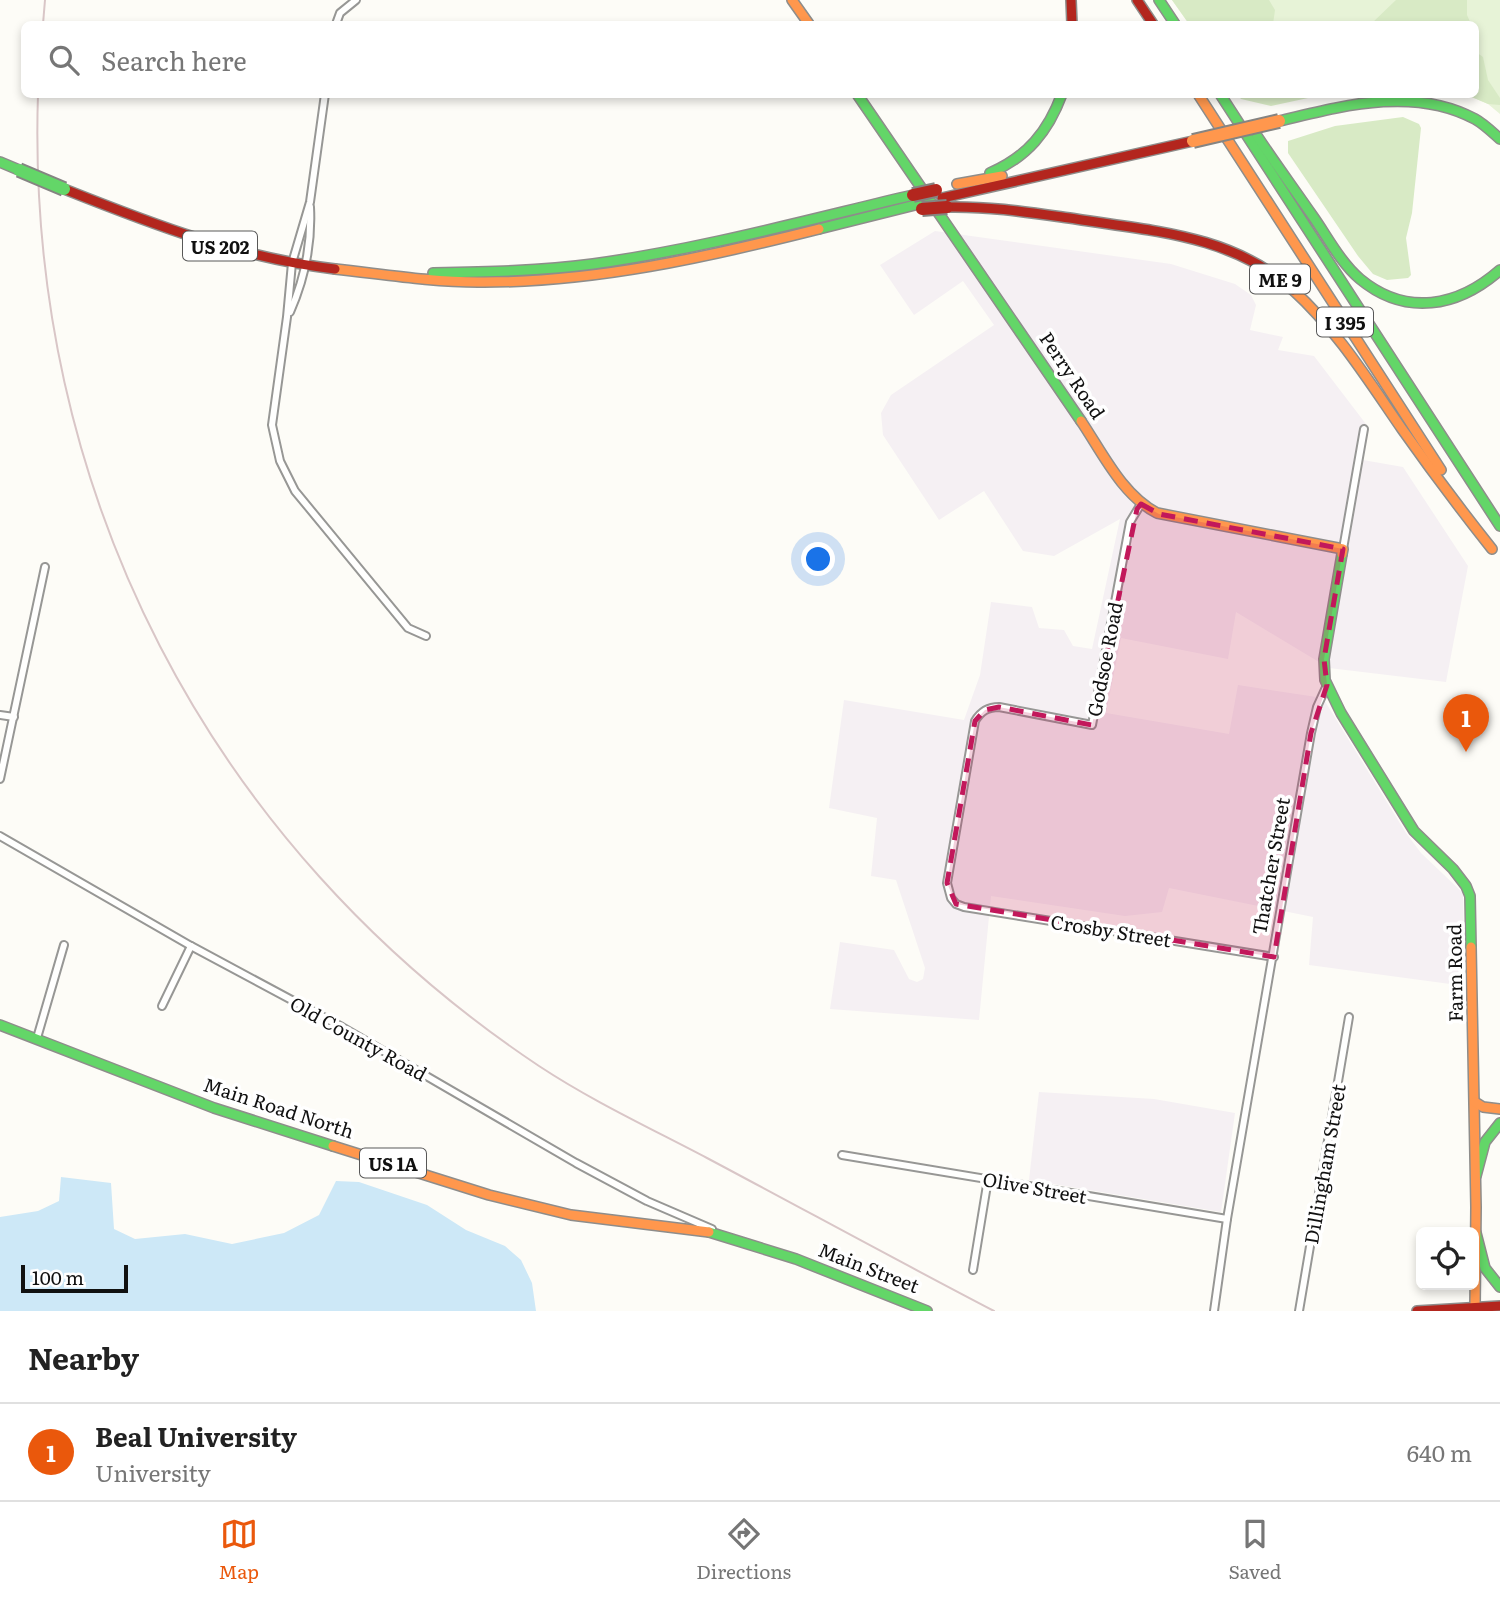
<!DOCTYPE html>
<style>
body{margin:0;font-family:Literata,serif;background:#f6f6f6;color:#222}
.controls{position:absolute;right:21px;bottom:21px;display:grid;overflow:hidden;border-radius:10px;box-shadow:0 4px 10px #0003}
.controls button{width:63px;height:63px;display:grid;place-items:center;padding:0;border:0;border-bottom:2px solid #e0e0e0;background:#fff;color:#222;font:35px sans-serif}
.scale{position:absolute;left:21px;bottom:18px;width:107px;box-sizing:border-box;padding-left:7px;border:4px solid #111;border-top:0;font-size:19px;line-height:24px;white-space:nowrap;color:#111;-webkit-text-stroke:5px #fff;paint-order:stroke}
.you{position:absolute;left:819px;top:560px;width:24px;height:24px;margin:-18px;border:5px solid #fff;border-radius:50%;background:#1a73e8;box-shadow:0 0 0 10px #1a73e833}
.badge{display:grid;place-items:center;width:46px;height:46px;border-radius:50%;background:#ea580c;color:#fff;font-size:23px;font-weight:700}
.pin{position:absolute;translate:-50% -58px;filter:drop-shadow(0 2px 4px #0008)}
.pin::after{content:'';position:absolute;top:37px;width:24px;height:21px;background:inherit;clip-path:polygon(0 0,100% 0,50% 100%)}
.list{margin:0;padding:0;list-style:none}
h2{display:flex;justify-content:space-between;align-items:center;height:91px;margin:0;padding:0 28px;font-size:30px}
h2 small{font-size:23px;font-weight:400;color:#767676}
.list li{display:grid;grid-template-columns:46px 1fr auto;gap:21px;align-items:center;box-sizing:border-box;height:98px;padding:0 28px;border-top:2px solid #e0e0e0}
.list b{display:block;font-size:26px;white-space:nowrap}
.list p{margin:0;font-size:23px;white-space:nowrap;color:#767676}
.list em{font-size:23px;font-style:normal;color:#767676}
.icon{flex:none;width:38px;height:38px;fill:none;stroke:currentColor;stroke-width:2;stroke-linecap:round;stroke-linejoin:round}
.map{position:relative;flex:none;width:1500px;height:1311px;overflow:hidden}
.search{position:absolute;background:#fff;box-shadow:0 4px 10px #0003;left:21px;right:21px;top:21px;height:77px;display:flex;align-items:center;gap:18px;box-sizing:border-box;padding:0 24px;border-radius:10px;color:#767676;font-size:26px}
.sheet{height:189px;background:#fff}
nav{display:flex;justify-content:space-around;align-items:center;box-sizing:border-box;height:98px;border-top:2px solid #e0e0e0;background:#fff;font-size:19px;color:#767676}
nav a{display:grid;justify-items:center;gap:4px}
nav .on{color:#ea580c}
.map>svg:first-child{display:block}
.industrial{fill:#f5f0f3}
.green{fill:#e7f3d7}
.forest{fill:#d8eac5}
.water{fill:#cde8f7}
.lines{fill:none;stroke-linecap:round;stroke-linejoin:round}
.street-casing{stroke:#979795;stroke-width:10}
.fast-casing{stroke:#8e8d8b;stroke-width:12}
.slow-casing{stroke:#8e8d8b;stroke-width:12}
.jam-casing{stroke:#8e8d8b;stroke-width:12}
.street{stroke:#fffffe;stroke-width:6}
.fast{stroke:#63d668;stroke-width:9}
.slow{stroke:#ff974d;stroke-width:9}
.jam{stroke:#b3261e;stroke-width:9}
.rail{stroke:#d9c6c7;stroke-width:2}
.fast-bridge-casing{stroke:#858482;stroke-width:16;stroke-linecap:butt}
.slow-bridge-casing{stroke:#858482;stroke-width:16;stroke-linecap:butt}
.jam-bridge-casing{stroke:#858482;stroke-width:16;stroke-linecap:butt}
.fast-bridge{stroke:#63d668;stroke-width:12}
.slow-bridge{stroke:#ff974d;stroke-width:12}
.jam-bridge{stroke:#b3261e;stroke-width:12}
.marked{fill:#c2185b;fill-opacity:0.2;stroke:#c2185b;stroke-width:5;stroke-dasharray:14 9;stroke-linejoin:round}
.labels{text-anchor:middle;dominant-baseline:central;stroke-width:7;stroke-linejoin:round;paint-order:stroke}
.shield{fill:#fff;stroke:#585858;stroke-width:2}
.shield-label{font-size:18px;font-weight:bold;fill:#111}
.street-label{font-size:19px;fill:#111;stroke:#fff}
</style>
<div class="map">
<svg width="1500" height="1311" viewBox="0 0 1500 1311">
<rect width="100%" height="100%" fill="#fdfcf7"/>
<!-- industrial -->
<g class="industrial">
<polygon points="935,231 1171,264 1235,284 1251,295 1256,305 1250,330 1283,337 1278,350 1314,356 1369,428 1363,460 1403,467 1468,566 1446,682 1329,668 1236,612 1228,659 1121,638 1106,713 1229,734 1238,685 1323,698 1406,833 1421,853 1463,893 1465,986 1309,965 1313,917 1169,888 1162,912 1125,916 991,896 979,1020 830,1009 840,942 894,950 909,979 917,982 923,979 925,968 896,880 871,876 877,818 829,808 844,700 964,720 980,675 991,602 1032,607 1039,628 1064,630 1073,646 1092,649 1120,519 1054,556 1023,551 984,491 939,520 883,435 881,413 891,395 994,325 963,281 914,315 880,265"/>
<polygon points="1039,1092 1154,1099 1235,1113 1221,1212 1029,1180"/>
</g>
<!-- green -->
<polygon class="green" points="1172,0 1500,0 1500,114 1488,104 1467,95 1476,94 1476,24 1189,24"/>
<!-- forest -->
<g class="forest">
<polygon points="1172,0 1269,0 1275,10 1273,24 1189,24"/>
<polygon points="1396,0 1467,0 1467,15 1471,24 1371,24"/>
<polygon points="1476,52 1483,57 1488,80 1500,98 1500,105 1488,104 1467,95 1476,94"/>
<polygon points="1238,95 1322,95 1271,106 1241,99"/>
<polygon points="1403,117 1419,124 1421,128 1412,213 1406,238 1411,275 1408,278 1387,280 1373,274 1358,256 1288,153 1288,141 1335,126"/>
</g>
<!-- water -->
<polygon class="water" points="61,1177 111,1183 114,1229 135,1239 185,1234 232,1244 284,1233 319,1215 336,1181 359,1182 427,1205 466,1230 505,1246 521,1260 532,1283 536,1311 0,1311 0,1217 38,1211 59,1201"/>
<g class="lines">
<defs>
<g id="street">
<polyline points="336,24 340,13 356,0"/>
<polyline points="325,94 310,202 292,263 287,317 272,425 280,461 295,491 408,628 426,636"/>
<path d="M290,312C305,278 312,245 310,207"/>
<path d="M1141,504L1130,522L1092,725L999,707C988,707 981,711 975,721L947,883L951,898L956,904L964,907L1274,957"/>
<polyline points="1343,549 1364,429"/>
<polyline points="0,715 14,717"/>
<polyline points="0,779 45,567"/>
<polyline points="0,836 191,946 342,1027 576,1163 647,1201 712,1229"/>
<polyline points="162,1006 191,946"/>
<polyline points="37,1038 64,945"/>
<polyline points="842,1155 1227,1219"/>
<polyline points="973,1270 988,1179"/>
<polyline points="1214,1311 1227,1219 1311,733 1317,707 1327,685"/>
<polyline points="1299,1311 1349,1017"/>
</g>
<g id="fast">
<polyline points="1159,0 1175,24"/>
<polyline points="857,94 1081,421"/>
<polyline points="1220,94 1500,526"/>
<path d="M1279,121C1342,106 1414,86 1475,119C1484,124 1492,132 1500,139"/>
<path d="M1257,136C1275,163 1294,189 1312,215C1327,236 1340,262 1360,279C1406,317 1458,307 1500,270"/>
<polyline points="0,162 19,170"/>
<path d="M990,173C1027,157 1048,132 1062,94"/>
<polyline points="819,229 919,204"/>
<path d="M433,273C486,272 540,271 593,264C701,249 807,220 913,195"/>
<polyline points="1342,554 1324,659 1325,680 1341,713 1414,831 1453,869 1466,886 1470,896 1471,947"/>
<polyline points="0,1025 214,1108 333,1146"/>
<polyline points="1476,1176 1485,1142 1500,1123"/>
<polyline points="709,1232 796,1259 927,1311"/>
<polyline points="1476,1233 1485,1268 1500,1287"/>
</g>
<g id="slow">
<polyline points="792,0 809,24"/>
<polyline points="1198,94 1441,470"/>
<polyline points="957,184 1002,176"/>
<path d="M335,269C382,274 430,282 478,282C593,283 708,257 819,229"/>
<path d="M1293,290C1337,330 1368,380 1402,429C1431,470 1461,510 1492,549"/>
<path d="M1081,421C1102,452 1122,495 1157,513L1343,549L1342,554"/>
<polyline points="1471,947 1476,1207 1475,1307"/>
<polyline points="1475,1102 1483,1107 1500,1109"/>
<polyline points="333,1146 489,1195 571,1215 709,1232"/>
</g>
<g id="jam">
<polyline points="1071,0 1072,24"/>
<polyline points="1137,0 1153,24"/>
<path d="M64,189C152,224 240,258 335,269"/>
<polyline points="942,198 1193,141"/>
<path d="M947,207C991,206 1033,213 1076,219C1152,231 1233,235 1293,290"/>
<polyline points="1417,1311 1500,1306"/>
</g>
</defs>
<!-- street casing -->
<use href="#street" class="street-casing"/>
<!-- fast casing -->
<use href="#fast" class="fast-casing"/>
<!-- slow casing -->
<use href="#slow" class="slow-casing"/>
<!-- jam casing -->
<use href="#jam" class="jam-casing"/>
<!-- street -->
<use href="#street" class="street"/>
<!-- fast -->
<use href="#fast" class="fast"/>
<!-- slow -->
<use href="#slow" class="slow"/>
<!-- jam -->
<use href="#jam" class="jam"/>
<!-- rail -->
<g class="rail">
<polyline points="43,24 45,0"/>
<path d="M38,94C25,490 209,846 539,1066C592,1101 650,1128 707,1158C803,1209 898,1261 994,1311"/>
</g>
<defs>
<polyline id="fast-bridge" points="19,170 64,189"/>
<polyline id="slow-bridge" points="1193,141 1279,121"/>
<g id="jam-bridge">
<polyline points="913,195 936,190"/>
<polyline points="922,209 947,207"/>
</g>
</defs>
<!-- fast-bridge casing -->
<use href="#fast-bridge" class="fast-bridge-casing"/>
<!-- slow-bridge casing -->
<use href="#slow-bridge" class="slow-bridge-casing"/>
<!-- jam-bridge casing -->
<use href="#jam-bridge" class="jam-bridge-casing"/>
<!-- fast-bridge -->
<use href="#fast-bridge" class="fast-bridge"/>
<!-- slow-bridge -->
<use href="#slow-bridge" class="slow-bridge"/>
<!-- jam-bridge -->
<use href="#jam-bridge" class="jam-bridge"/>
</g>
<!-- marked area -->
<path class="marked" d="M1141,504L1159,514L1343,549L1324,659L1327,685L1311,733L1274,957L956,904L947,883L975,721L985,710L999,707L1092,725L1137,509Z"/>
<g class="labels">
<!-- shield labels -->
<g class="shield">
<rect x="183" y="231.5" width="74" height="29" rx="5"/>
<rect x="1250" y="264.5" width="60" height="29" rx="5"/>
<rect x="1317" y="307.5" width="56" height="29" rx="5"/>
<rect x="360" y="1148.5" width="66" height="29" rx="5"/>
</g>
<g class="shield-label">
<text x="220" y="246">US 202</text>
<text x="1280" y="279">ME 9</text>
<text x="1345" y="322">I 395</text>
<text x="393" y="1163">US 1A</text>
</g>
<!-- street labels -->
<g class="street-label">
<text transform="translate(1073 375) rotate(56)">Perry Road</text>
<text transform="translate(1104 659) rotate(-79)">Godsoe Road</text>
<text transform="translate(1270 866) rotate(-80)">Thatcher Street</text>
<text transform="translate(1111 930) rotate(9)">Crosby Street</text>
<text transform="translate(1454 973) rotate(-91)">Farm Road</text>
<text transform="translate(359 1038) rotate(29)">Old County Road</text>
<text transform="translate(279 1107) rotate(18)">Main Road North</text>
<text transform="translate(1324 1164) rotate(-80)">Dillingham Street</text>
<text transform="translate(1035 1187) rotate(10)">Olive Street</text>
<text transform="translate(869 1267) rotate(21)">Main Street</text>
</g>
</g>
</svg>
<div class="controls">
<button><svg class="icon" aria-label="locate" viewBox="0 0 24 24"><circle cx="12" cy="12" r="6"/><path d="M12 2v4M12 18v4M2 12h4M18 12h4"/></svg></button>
</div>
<div class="scale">100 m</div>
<div class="you"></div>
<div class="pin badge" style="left:1466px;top:752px">1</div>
<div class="search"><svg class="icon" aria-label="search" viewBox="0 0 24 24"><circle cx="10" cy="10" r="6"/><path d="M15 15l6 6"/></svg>Search here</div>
</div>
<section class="sheet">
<h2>Nearby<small></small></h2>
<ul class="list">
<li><span class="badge">1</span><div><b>Beal University</b><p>University</p></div><em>640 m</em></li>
</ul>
</section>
<nav>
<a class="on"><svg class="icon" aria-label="map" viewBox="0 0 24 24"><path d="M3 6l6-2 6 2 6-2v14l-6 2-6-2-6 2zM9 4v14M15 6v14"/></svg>Map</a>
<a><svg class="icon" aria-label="directions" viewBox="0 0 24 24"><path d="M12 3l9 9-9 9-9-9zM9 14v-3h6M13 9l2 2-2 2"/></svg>Directions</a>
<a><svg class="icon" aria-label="saved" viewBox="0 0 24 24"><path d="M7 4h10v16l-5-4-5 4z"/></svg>Saved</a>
</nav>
